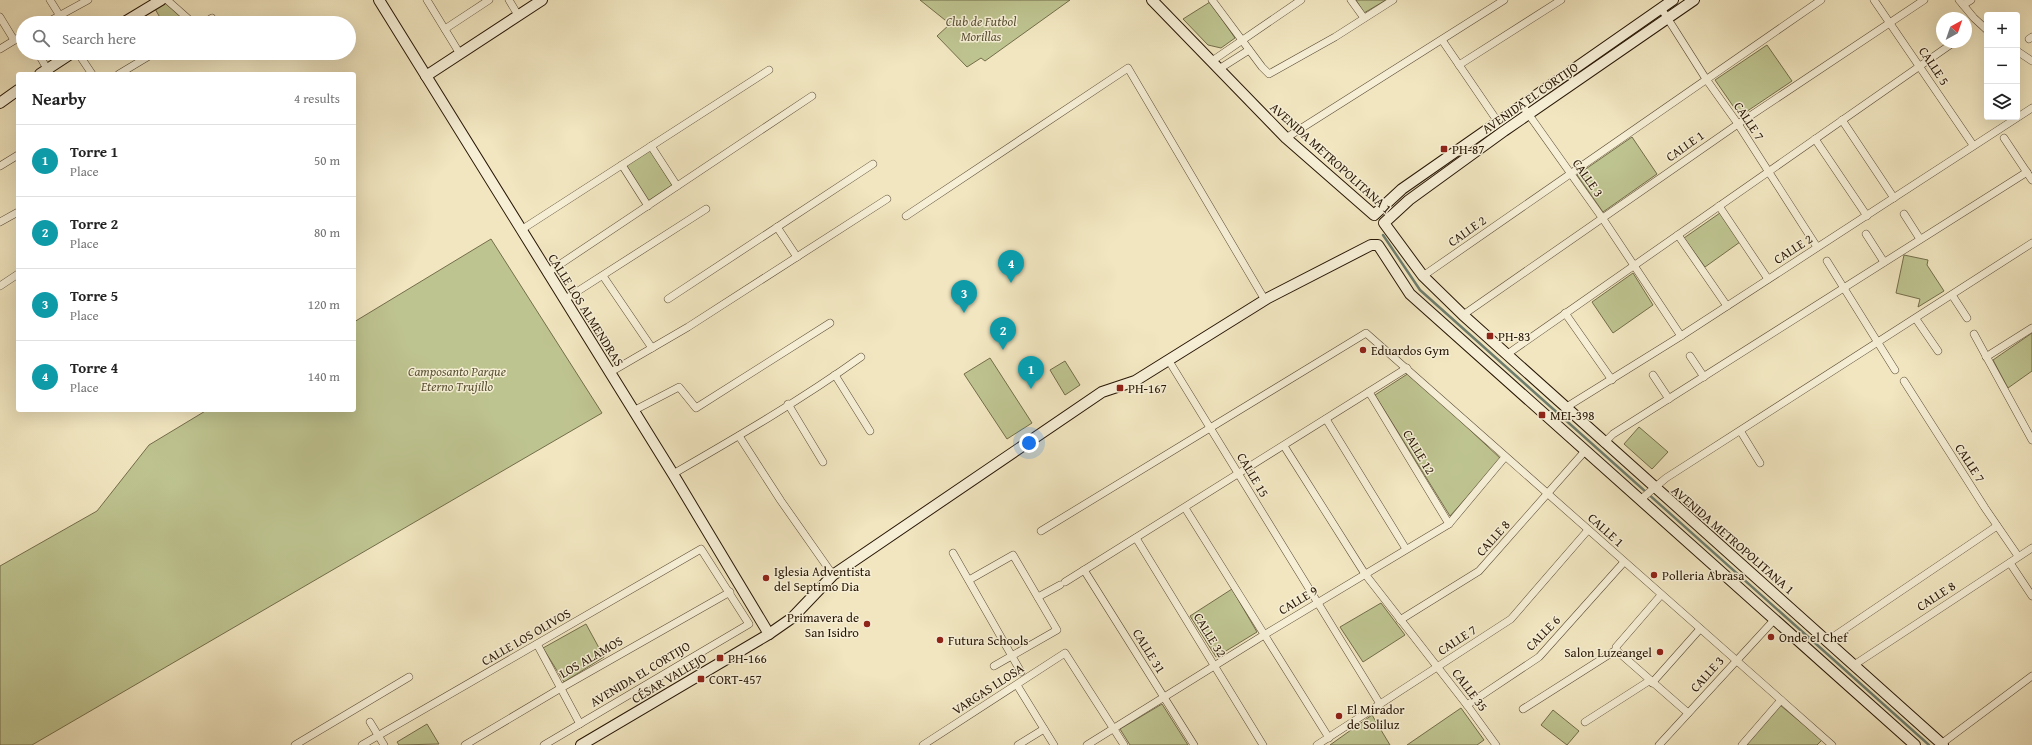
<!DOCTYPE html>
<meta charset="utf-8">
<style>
body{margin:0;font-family:"Gentium Book Plus",serif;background:#f2f2f2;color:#222}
.controls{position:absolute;right:12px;top:12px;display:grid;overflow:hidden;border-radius:4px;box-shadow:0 4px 16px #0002}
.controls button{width:36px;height:36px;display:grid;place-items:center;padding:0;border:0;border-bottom:1px solid #e0e0e0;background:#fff;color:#222;font:20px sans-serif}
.compass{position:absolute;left:1936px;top:12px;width:36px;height:36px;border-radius:50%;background:#fff;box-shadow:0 4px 16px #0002;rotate:40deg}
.you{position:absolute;left:1029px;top:443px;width:14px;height:14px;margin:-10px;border:3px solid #fff;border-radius:50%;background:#1a73e8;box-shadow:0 0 0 6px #1a73e833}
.badge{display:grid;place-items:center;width:26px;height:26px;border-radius:50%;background:#8f2418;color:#fff;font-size:13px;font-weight:700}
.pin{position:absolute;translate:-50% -33px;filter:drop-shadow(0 1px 2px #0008)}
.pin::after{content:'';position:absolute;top:21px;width:14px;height:12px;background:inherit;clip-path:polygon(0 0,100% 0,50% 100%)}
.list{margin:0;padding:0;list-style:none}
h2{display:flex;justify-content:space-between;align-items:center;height:52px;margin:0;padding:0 16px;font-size:17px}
h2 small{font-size:13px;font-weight:400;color:#767676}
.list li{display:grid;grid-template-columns:26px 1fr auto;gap:12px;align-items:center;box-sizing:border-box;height:72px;padding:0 16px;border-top:1px solid #e0e0e0}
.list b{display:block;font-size:15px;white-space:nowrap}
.list p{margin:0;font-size:13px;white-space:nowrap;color:#767676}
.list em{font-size:13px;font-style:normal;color:#767676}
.icon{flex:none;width:22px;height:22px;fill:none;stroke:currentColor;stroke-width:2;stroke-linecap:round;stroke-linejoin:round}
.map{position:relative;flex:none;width:2032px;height:745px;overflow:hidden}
.search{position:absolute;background:#fff;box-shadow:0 4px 16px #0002;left:16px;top:16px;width:340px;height:44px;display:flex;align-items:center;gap:10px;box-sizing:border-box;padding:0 14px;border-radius:22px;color:#767676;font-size:15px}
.panel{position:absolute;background:#fff;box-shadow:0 4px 16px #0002;left:16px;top:72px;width:340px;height:340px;border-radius:4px}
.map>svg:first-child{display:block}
.green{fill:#bec490;stroke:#736d4a}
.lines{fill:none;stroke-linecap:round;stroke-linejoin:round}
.stream{stroke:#6d7c6d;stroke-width:2.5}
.street-casing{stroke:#5a4a34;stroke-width:8}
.secondary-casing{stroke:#281605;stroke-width:12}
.street{stroke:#f6efd6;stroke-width:7}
.secondary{stroke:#f6efd6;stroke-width:10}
.poi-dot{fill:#8f2418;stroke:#f6efd6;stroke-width:1.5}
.labels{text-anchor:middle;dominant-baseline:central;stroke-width:3;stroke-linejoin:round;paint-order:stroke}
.park-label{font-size:13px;font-style:italic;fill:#5c5336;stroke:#f6efd6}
.street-label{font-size:13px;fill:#281605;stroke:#f6efd6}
.poi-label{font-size:13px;fill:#281605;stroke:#f6efd6;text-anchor:start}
</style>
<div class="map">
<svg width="2032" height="745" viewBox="0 0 2032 745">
<rect width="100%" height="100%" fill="#f1e6c0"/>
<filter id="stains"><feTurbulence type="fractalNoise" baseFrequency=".005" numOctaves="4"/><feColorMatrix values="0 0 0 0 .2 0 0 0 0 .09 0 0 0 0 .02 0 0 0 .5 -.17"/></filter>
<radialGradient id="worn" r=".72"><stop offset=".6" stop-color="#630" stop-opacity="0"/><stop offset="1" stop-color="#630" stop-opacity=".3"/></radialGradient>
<!-- green -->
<g class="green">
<polygon points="920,0 1070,0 985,61 981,58 967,67 937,36 950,24"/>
<polygon points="1356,0 1386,0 1364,13"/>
<polygon points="165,1 188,23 163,23 154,7"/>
<polygon points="1210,2 1235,38 1221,48 1208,45 1183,19"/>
<polygon points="1767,45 1792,81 1740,116 1715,80"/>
<polygon points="1632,137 1657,174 1603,212 1577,175"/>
<polygon points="650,150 672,185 648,201 626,165"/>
<polygon points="1720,213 1740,242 1705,267 1684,238"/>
<polygon points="491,239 602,413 32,745 0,745 0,566 97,511 149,445 207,410 354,410 354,322"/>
<polygon points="1904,255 1928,260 1927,265 1944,291 1918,307 1920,299 1896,293"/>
<polygon points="1633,273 1653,305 1613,333 1592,302"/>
<polygon points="2032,333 2032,371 2008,388 1993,360"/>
<polygon points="990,358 1032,423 1007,439 964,374"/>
<polygon points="1065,361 1080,385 1065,395 1050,370"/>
<polygon points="1409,373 1501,459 1450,516 1375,395"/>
<polygon points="1639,427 1668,452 1652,469 1624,444"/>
<polygon points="1232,589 1257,632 1216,657 1190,616"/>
<polygon points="1381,603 1405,635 1363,662 1340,627"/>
<polygon points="586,624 604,657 564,682 543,648"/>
<polygon points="1162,704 1188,745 1130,745 1120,729"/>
<polygon points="1780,705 1822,740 1817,745 1746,745"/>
<polygon points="1461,708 1484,740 1477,745 1407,745"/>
<polygon points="1553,710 1579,731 1567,745 1541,725"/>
<polygon points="1372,715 1390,745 1330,745"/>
<polygon points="427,724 439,744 399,745 397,742"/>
</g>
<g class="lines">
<!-- stream -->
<polyline class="stream" points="1383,235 1420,290 1929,745"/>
<defs>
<g id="street">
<polyline points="50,0 60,16"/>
<polyline points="167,0 193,23"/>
<polyline points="427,0 460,54"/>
<polyline points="509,0 518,15"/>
<polyline points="1212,0 1262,67 1269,74 1335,37 1393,0"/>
<polyline points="1351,0 1364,18"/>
<polyline points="1874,0 1973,145"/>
<polyline points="1959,0 1974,18 1987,30"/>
<polyline points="1963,5 1971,0"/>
<polyline points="1661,8 1706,79 1738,124 1817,247"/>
<polyline points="0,17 14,40"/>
<polyline points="46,23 88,0"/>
<polyline points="204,23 212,18"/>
<polyline points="445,29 489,0"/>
<polyline points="2029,39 2032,37"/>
<polyline points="1442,40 1498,122"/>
<polyline points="0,49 23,35"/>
<polyline points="2017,51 2032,61"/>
<polyline points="38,53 50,74"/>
<polyline points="78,53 92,74"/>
<polyline points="1212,61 1301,0"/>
<polyline points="1459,65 1561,0"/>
<polyline points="1219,69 1249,50"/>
<polyline points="119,74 154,53"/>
<polyline points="1522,105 1603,219 1681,336"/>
<polyline points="1842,120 1894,198"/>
<polyline points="1286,138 1504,0"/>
<polyline points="2004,138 2032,180"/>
<polyline points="1815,139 1867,216"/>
<polyline points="651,146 677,186"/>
<polyline points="622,165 648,206"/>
<polyline points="0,166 18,155"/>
<polyline points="1719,206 1768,279"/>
<polyline points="1904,214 1920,239"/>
<polyline points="906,216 1128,68 1265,300"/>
<polyline points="0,222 18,212"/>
<polyline points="777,227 797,257"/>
<polyline points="521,230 769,70"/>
<polyline points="1866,234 1884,262"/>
<polyline points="1678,235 1727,306"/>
<polyline points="1827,261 1895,370"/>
<polyline points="547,273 812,96"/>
<polyline points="603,276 652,348"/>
<polyline points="1423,276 1821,0"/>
<polyline points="0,286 18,274"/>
<polyline points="1952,295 1967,318"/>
<polyline points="668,299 873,164"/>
<polyline points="564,300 706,209"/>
<polyline points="1565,313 1612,380"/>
<polyline points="1463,315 1738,124 1924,0"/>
<polyline points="1916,319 1938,351"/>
<polyline points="1974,334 2032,440"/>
<polyline points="1506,355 1950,45"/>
<polyline points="1690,356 1704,377"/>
<polyline points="1986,357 2032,328"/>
<polyline points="1169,361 1380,704"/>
<polyline points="609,373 688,327 887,199"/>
<polyline points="835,375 870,431"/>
<polyline points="1653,375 1669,399"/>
<polyline points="1904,381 1985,508 2018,556"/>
<polyline points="1369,392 1449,524"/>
<polyline points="788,404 823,462"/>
<polyline points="1565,408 1681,336 2032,108"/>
<polyline points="633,411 679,387 696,408 830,323"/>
<polyline points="1326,419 1406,549"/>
<polyline points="1741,432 1760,463"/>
<polyline points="739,436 781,501 833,575"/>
<polyline points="1604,443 1613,434 2027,172"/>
<polyline points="1284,446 1365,574 1467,705 1496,745"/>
<path d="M673,474C737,437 801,400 861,357"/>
<polyline points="1640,500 1666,478 2032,243"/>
<polyline points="1185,508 1329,738"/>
<polyline points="1041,531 1366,333 1832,745"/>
<polyline points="1136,538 1263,745"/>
<polyline points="953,553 1021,672"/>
<polyline points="2010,563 2032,596"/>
<polyline points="1084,570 1194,745"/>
<polyline points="969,580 1013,555 1057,630 994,666"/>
<polyline points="1065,582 1407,368"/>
<polyline points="1038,597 1060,585"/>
<polyline points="1400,620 1479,571 1585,451"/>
<polyline points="1827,641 1997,526"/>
<polyline points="537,644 580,724"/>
<polyline points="1616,650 1688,713"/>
<polyline points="1854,665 2032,548"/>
<polyline points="1652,683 1700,629"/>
<polyline points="1017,685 1054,745"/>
<polyline points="1467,705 1539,657 1624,562"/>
<polyline points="1523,709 1616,650 1616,647 1661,595"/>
<polyline points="370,722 384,745"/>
<polyline points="1585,722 1649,681"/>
<polyline points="1941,744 2032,676"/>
<polyline points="295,745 409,677"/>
<polyline points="362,745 701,549 749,624 544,745"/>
<polyline points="465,745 561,688 730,592"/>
<polyline points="923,745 1065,653 1124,745"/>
<polyline points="1018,745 1044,729"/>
<polyline points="1087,745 1264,635 1449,524 1505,457"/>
<polyline points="1317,745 1511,619 1588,530"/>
<polyline points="1659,745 1774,620"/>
<polyline points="1742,745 1781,700"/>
</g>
<g id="secondary">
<polyline points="379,0 673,474 769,634"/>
<polyline points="1152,0 1286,138 1374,215 1402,189 1673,0"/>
<polyline points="1694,0 1504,131 1409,200 1384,223 1423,276 1463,315 1943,745"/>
<polyline points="123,23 161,0"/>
<polyline points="40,74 72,53"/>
<polyline points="426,76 542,0"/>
<polyline points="0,103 18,90"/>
<polyline points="581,745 769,634 792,618 833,575 1102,392 1135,381 1268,298 1371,245 1378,245 1382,251 1410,294 1915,745"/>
</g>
</defs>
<!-- street casing -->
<use href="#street" class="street-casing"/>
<!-- secondary casing -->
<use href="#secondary" class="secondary-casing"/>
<!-- street -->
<use href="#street" class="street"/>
<!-- secondary -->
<use href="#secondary" class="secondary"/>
</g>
<!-- markers -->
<g class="poi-dot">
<rect x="1440" y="145" width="8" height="8" rx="2"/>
<rect x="1486" y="332" width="8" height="8" rx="2"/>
<circle cx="1363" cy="350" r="4"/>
<rect x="1116" y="384" width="8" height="8" rx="2"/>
<rect x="1538" y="411" width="8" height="8" rx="2"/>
<circle cx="1654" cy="575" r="4"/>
<circle cx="766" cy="578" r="4"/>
<circle cx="867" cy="624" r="4"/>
<circle cx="1771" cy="637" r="4"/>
<circle cx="940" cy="640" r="4"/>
<circle cx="1660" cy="652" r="4"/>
<rect x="716" y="654" width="8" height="8" rx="2"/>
<rect x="697" y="675" width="8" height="8" rx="2"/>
<circle cx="1339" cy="716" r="4"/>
</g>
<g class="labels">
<!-- park labels -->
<g class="park-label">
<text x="981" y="21">Club de Futbol<tspan x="981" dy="15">Morillas</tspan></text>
<text x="457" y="371">Camposanto Parque<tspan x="457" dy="15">Eterno Trujillo</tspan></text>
</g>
<!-- street labels -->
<g class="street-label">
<text transform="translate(1934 66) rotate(56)">CALLE 5</text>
<text transform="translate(1530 98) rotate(-35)">AVENIDA EL CORTIJO</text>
<text transform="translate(1749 121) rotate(56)">CALLE 7</text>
<text transform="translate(1685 146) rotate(-35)">CALLE 1</text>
<text transform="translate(1331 158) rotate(42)">AVENIDA METROPOLITANA 1</text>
<text transform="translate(1588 178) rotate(55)">CALLE 3</text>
<text transform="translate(1467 231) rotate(-35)">CALLE 2</text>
<text transform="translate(1793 249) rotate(-33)">CALLE 2</text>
<text transform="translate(586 310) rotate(58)">CALLE LOS ALMENDRAS</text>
<text transform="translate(1419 452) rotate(59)">CALLE 12</text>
<text transform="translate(1970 463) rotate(57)">CALLE 7</text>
<text transform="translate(1253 475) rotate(59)">CALLE 15</text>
<text transform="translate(1606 530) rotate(42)">CALLE 1</text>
<text transform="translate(1493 538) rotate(-48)">CALLE 8</text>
<text transform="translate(1733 540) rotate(41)">AVENIDA METROPOLITANA 1</text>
<text transform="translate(1936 596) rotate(-33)">CALLE 8</text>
<text transform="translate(1298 600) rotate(-31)">CALLE 9</text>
<text transform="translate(1543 633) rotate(-46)">CALLE 6</text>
<text transform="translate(1210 635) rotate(58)">CALLE 32</text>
<text transform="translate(526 637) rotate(-30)">CALLE LOS OLIVOS</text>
<text transform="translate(1457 640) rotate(-33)">CALLE 7</text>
<text transform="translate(1149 651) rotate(58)">CALLE 31</text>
<text transform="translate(591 657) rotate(-30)">LOS ALAMOS</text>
<text transform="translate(640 674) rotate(-31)">AVENIDA EL CORTIJO</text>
<text transform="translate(1707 674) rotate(-48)">CALLE 3</text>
<text transform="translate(669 678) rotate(-31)">CÉSAR VALLEJO</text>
<text transform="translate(988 689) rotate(-33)">VARGAS LLOSA</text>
<text transform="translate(1470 690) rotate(53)">CALLE 35</text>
</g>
<!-- poi labels -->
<g class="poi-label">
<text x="1452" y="149">PH-87</text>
<text x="1498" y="336">PH-83</text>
<text x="1371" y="350">Eduardos Gym</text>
<text x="1128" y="388">PH-167</text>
<text x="1550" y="415">MEI-398</text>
<text x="774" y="571">Iglesia Adventista<tspan x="774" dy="15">del Septimo Dia</tspan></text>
<text x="1662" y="575">Polleria Abrasa</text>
<text x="859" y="617" text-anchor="end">Primavera de<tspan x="859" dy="15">San Isidro</tspan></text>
<text x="1779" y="637">Onde el Chef</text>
<text x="948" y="640">Futura Schools</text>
<text x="1652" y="652" text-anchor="end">Salon Luzeangel</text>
<text x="728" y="658">PH-166</text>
<text x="709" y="679">CORT-457</text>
<text x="1347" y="709">El Mirador<tspan x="1347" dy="15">de Soliluz</tspan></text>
</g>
</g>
<rect width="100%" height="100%" filter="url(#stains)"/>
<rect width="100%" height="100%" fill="url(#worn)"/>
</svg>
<div class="controls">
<button>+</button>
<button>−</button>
<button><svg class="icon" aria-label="layers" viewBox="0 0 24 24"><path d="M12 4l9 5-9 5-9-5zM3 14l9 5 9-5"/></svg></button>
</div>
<svg class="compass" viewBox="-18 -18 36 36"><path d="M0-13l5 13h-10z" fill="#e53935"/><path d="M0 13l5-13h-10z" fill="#767676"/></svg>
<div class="you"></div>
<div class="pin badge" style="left:1031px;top:389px;background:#0f9aa8">1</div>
<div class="pin badge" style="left:1003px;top:350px;background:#0f9aa8">2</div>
<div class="pin badge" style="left:964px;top:313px;background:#0f9aa8">3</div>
<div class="pin badge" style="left:1011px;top:283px;background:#0f9aa8">4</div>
<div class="search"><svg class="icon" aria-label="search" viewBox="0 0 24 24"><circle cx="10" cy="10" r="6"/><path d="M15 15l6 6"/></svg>Search here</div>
<section class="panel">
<h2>Nearby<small>4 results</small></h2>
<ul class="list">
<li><span class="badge" style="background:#0f9aa8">1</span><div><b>Torre 1</b><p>Place</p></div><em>50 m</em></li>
<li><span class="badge" style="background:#0f9aa8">2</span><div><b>Torre 2</b><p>Place</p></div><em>80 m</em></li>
<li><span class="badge" style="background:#0f9aa8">3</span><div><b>Torre 5</b><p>Place</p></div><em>120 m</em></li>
<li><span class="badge" style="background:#0f9aa8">4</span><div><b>Torre 4</b><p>Place</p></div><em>140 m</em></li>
</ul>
</section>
</div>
